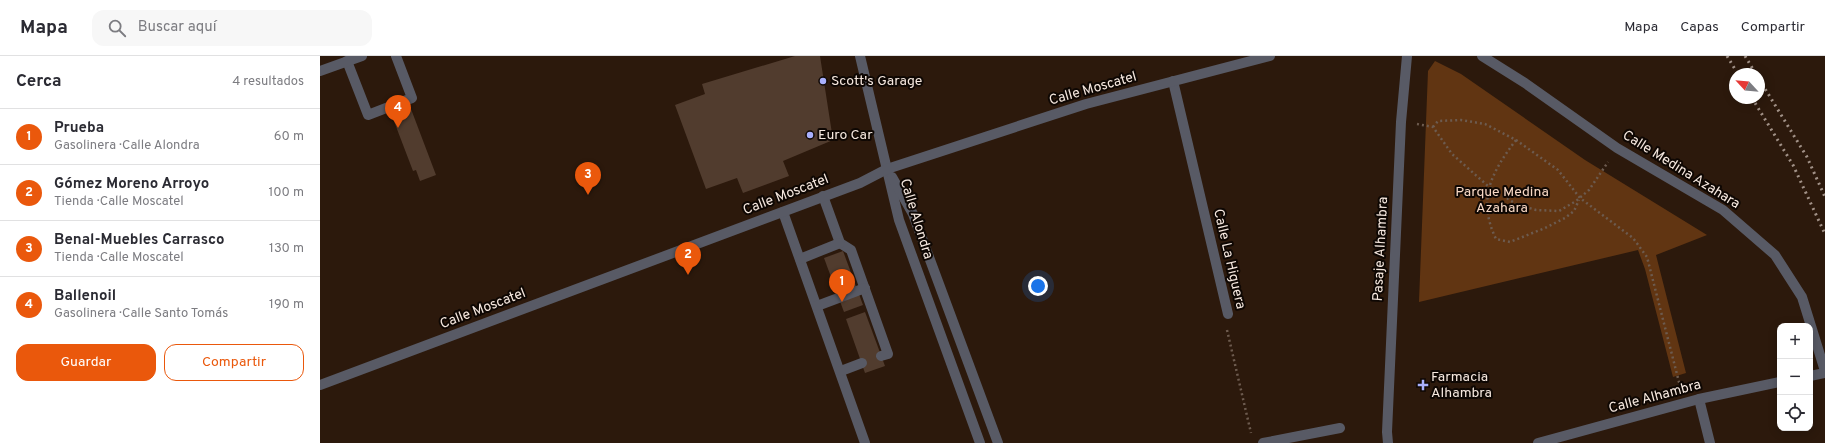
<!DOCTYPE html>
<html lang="es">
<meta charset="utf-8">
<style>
body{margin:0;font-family:Overpass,sans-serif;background:#f7f7f7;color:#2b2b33}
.controls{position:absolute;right:12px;bottom:12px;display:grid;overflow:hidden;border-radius:8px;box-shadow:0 2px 10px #0003}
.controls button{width:36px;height:36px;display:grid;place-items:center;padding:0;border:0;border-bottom:1px solid #e1e1e2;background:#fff;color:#2b2b33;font:20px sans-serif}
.compass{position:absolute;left:1409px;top:12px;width:36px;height:36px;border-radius:50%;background:#fff;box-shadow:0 2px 10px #0003;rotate:296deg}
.you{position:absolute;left:718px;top:230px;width:14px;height:14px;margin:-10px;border:3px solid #fff;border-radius:50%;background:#1a73e8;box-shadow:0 0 0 6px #1a73e833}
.badge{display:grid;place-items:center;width:26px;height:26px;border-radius:50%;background:#ea580c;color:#fff;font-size:13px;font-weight:700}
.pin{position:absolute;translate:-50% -33px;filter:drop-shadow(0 1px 2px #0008)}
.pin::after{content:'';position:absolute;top:21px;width:14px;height:12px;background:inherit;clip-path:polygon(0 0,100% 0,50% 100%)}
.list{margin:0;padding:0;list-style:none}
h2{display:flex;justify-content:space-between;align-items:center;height:52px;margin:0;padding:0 16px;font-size:17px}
h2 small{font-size:13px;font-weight:400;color:#7c7c81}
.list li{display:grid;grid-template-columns:26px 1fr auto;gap:12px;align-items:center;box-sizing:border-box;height:56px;padding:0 16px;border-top:1px solid #e1e1e2}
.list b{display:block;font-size:15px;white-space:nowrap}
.list p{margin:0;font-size:13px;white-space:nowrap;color:#7c7c81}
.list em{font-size:13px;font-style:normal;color:#7c7c81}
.actions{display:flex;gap:8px;padding:12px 16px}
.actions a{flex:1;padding:9px 0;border:1px solid #ea580c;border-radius:12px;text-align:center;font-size:14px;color:#ea580c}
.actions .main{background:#ea580c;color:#fff}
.icon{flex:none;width:22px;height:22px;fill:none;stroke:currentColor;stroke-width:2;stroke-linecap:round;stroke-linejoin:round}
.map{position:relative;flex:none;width:1505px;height:387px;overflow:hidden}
header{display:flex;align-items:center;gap:24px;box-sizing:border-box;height:56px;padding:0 20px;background:#fff;border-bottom:1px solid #e1e1e2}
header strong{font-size:19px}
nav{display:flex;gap:22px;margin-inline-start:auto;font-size:14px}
.search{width:280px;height:36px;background:#f7f7f7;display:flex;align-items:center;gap:10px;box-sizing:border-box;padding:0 14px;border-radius:12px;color:#7c7c81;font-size:15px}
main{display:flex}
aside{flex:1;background:#fff}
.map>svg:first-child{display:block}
.green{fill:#613512}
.building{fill:#513c2e}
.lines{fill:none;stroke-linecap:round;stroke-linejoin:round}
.path{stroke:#6d5b4f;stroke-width:2.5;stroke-dasharray:2 3;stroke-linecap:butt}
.service{stroke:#585a65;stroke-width:10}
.minor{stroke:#585a65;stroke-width:10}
.rail{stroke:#a19187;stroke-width:3;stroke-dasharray:2 4;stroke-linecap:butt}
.poi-dot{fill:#a9b0fc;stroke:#0e0703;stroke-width:1.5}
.labels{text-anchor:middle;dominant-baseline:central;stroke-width:4;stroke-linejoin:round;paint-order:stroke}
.poi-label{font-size:14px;fill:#f6e8df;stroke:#0e0703;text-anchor:start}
.street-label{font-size:14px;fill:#f6e8df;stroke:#0e0703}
.park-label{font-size:14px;fill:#f8d9c5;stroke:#0e0703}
</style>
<header>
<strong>Mapa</strong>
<div class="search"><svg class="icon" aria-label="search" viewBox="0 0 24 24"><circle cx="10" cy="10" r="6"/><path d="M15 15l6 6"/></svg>Buscar aquí</div>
<nav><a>Mapa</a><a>Capas</a><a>Compartir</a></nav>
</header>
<main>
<aside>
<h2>Cerca<small>4 resultados</small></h2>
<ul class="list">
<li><span class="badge">1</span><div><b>Prueba</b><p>Gasolinera · Calle Alondra</p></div><em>60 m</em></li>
<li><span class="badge">2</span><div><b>Gómez Moreno Arroyo</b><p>Tienda · Calle Moscatel</p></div><em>100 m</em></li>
<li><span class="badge">3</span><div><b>Benal-Muebles Carrasco</b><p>Tienda · Calle Moscatel</p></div><em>130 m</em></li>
<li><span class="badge">4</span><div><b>Ballenoil</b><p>Gasolinera · Calle Santo Tomás</p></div><em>190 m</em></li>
</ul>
<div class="actions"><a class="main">Guardar</a><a>Compartir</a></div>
</aside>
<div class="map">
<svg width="1505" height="387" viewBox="0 0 1505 387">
<rect width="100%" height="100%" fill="#2c190c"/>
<!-- green -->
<polygon class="green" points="1115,5 1141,18 1265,104 1387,179 1336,199 1366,317 1353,321 1325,213 1318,194 1099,246 1108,15"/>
<!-- building -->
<g class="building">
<polygon points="475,0 500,0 513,84 463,105 469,120 423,137 417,122 386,133 355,49 385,38 382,28"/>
<polygon points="91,53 116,119 100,125 96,114 93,115 72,60"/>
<polygon points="523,195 543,249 524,256 504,202"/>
<polygon points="545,256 565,310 545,317 526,263"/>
</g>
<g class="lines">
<!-- path -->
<g class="path">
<polyline points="1097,68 1113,71 1132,98 1168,130 1196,148 1216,154 1239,155 1256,145 1269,134 1288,106"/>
<polyline points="1113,71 1118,65 1141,64 1165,68 1196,84 1238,114 1260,142 1313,182 1327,201 1360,330"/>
<path d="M1196,84C1171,117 1157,143 1176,183L1190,186L1225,172L1245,162L1254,155L1259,144"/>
<polyline points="907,274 931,377"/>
</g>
<!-- service -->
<g class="service">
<polyline points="27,5 48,59 92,42 76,0"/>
<polyline points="503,140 520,187 531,194 568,298 561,300"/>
<polyline points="463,156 545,387"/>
<polyline points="480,203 520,187"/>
<polyline points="497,250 545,232"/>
<polyline points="521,315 542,307"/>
<polyline points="943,387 1020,372"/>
</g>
<!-- minor -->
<g class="minor">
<polyline points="540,0 579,164 660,387"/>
<polyline points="1162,0 1205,27 1297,92 1403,154 1455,199 1482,241 1505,315"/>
<polyline points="0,15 42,0"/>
<polyline points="853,25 908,258"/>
<polyline points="572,121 593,158 678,387"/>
<polyline points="1490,320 1505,317"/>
<polyline points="0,329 540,127 567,113 766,48 950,0"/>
<polyline points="1379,343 1390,387"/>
<polyline points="1068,387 1067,376 1081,66 1087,0"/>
<polyline points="1218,387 1379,343 1460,326"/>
</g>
<!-- rail -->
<g class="rail">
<polyline points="1407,0 1418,18"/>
<polyline points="1425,0 1436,18"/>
<polyline points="1439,23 1487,101 1505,141"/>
<polyline points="1432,42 1473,109 1505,178"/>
</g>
</g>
<!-- markers -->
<g class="poi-dot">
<circle cx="503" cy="25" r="4"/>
<circle cx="490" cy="79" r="4"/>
<path d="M1101 323h4v4h4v4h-4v4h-4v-4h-4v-4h4z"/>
</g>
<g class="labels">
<!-- poi labels -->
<g class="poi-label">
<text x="511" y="25">Scott's Garage</text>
<text x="498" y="79">Euro Car</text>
<text x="1111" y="321">Farmacia<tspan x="1111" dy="16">Alhambra</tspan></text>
</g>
<!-- street labels -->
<g class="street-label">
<text transform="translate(773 33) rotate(-16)">Calle Moscatel</text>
<text transform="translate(1361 114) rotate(32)">Calle Medina Azahara</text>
<text transform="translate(466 139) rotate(-21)">Calle Moscatel</text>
<text transform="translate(596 163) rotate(73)">Calle Alondra</text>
<text transform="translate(1061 193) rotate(-87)">Pasaje Alhambra</text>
<text transform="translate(909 203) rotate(77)">Calle La Higuera</text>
<text transform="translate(163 253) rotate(-21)">Calle Moscatel</text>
<text transform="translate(1335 341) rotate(-15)">Calle Alhambra</text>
</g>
<!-- park labels -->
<g class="park-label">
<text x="1182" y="136">Parque Medina<tspan x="1182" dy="16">Azahara</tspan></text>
</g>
</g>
</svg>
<div class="controls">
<button>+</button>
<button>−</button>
<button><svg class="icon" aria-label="locate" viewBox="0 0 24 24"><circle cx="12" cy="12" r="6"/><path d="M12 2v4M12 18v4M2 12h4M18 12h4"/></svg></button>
</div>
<svg class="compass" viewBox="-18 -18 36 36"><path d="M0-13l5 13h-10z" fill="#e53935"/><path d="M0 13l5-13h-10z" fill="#7c7c81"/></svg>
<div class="you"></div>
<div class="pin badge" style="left:522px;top:246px">1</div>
<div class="pin badge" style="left:368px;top:219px">2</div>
<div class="pin badge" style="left:268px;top:139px">3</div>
<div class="pin badge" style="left:78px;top:72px">4</div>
</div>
</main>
